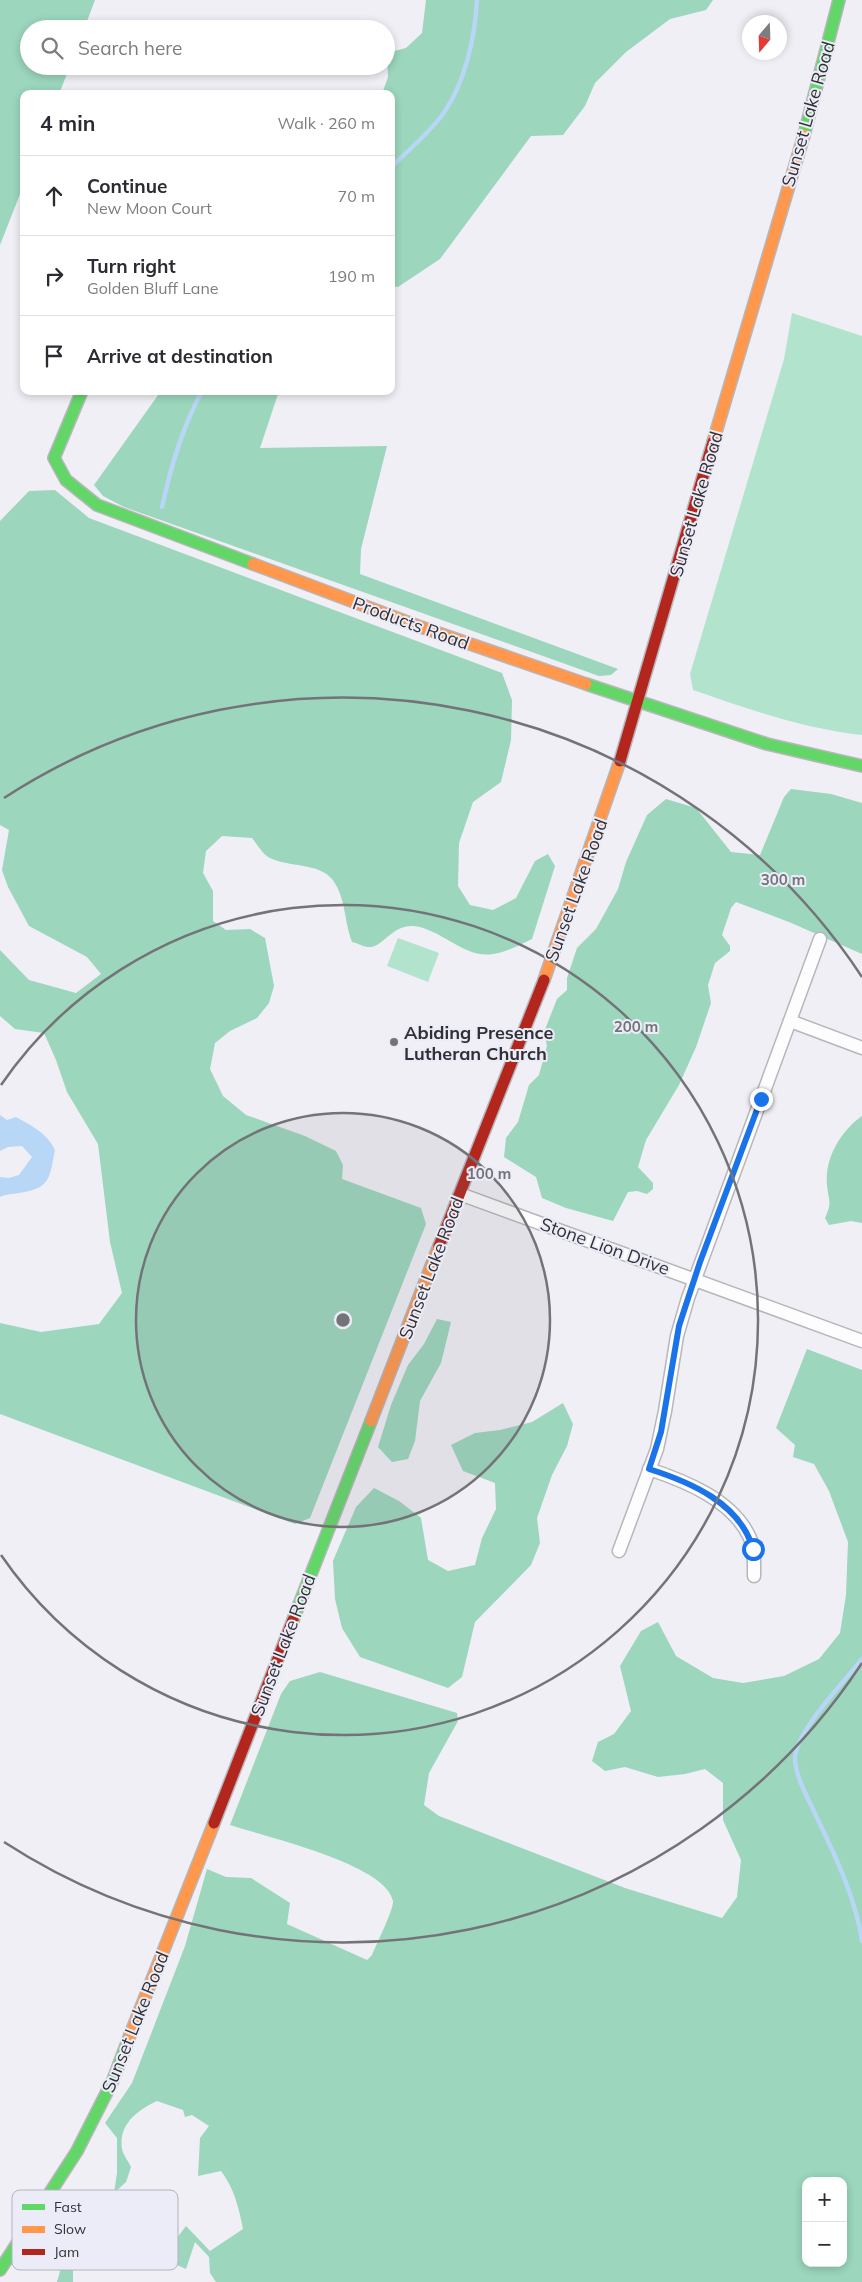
<!DOCTYPE html>
<meta charset="utf-8">
<style>
body{margin:0;font-family:Mulish,sans-serif;background:#f7f7f7;color:#2b2b33}
.controls{position:absolute;right:15px;bottom:15px;display:grid;overflow:hidden;border-radius:10px;box-shadow:0 2px 8px #0003}
.controls button{width:45px;height:45px;display:grid;place-items:center;padding:0;border:0;border-bottom:1px solid #e1e1e2;background:#fff;color:#2b2b33;font:25px sans-serif}
.compass{position:absolute;left:742px;top:15px;width:45px;height:45px;border-radius:50%;background:#fff;box-shadow:0 2px 8px #0003;rotate:199deg}
.stop{position:absolute;width:15px;height:15px;margin:-11px;border:4px solid #1a73e8;border-radius:50%;background:#fff}
.stop.end{background:#1a73e8;border-color:#fff;box-shadow:0 1px 5px #0008}
.list{margin:0;padding:0;list-style:none}
h2{display:flex;justify-content:space-between;align-items:center;height:65px;margin:0;padding:0 20px;font-size:21px}
h2 small{font-size:16px;font-weight:400;color:#7c7c81}
.list li{display:grid;grid-template-columns:32px 1fr auto;gap:15px;align-items:center;box-sizing:border-box;height:80px;padding:0 20px;border-top:1px solid #e1e1e2}
.list b{display:block;font-size:19px;white-space:nowrap}
.list p{margin:0;font-size:16px;white-space:nowrap;color:#7c7c81}
.list em{font-size:16px;font-style:normal;color:#7c7c81}
.icon{flex:none;width:28px;height:28px;fill:none;stroke:currentColor;stroke-width:2;stroke-linecap:round;stroke-linejoin:round}
.map{position:relative;flex:none;width:862px;height:2282px;overflow:hidden}
.search{position:absolute;background:#fff;box-shadow:0 2px 8px #0003;left:20px;top:20px;width:375px;height:55px;display:flex;align-items:center;gap:12px;box-sizing:border-box;padding:0 18px;border-radius:28px;color:#7c7c81;font-size:19px}
.panel{position:absolute;background:#fff;box-shadow:0 2px 8px #0003;left:20px;top:90px;width:375px;height:305px;border-radius:10px}
.map>svg:first-child{display:block}
.green{fill:#b2e4cd}
.forest{fill:#9bd6bd;fill-rule:evenodd}
.water{fill:#b8d6f6}
.lines{fill:none;stroke-linecap:round;stroke-linejoin:round}
.stream{stroke:#b8d6f6;stroke-width:4.5}
.street-casing{stroke:#b6b6bb;stroke-width:15}
.fast-casing{stroke:#b6b6bb;stroke-width:14}
.slow-casing{stroke:#b6b6bb;stroke-width:14}
.jam-casing{stroke:#b6b6bb;stroke-width:14}
.street{stroke:#fdfdfe;stroke-width:12}
.fast{stroke:#63d668;stroke-width:11}
.slow{stroke:#ff974d;stroke-width:11}
.jam{stroke:#b3261e;stroke-width:11}
.route{stroke:#1a73e8;stroke-width:6}
.ring{fill:none;stroke:#737378;stroke-width:2.5}
.poi-dot{fill:#737378;stroke:#ececf8;stroke-width:2}
.labels{text-anchor:middle;dominant-baseline:central;stroke-width:4;stroke-linejoin:round;paint-order:stroke}
.street-label{font-size:18px;fill:#303035;stroke:#ececf8}
.poi-label{font-size:18px;font-weight:bold;fill:#303035;stroke:#ececf8;text-anchor:start}
.key{fill:#ececf8;stroke:#b4b4be;stroke-width:1}
.key-label{font-size:14px;fill:#303035}
.centre{fill:#737378;stroke:#ececf8;stroke-width:2.5}
.ring-label{font-size:15px;text-anchor:middle;font-weight:bold;fill:#737378;stroke:#ececf8;stroke-width:4;stroke-linejoin:round;paint-order:stroke}
</style>
<div class="map">
<svg width="862" height="2282" viewBox="0 0 862 2282">
<rect width="100%" height="100%" fill="#efeff5"/>
<!-- green -->
<g class="green">
<path d="M792,313L862,336V735C804,729 748,709 693,690L690,674L784,359Z"/>
<polygon points="398,938 439,953 428,982 387,966"/>
</g>
<!-- forest -->
<g class="forest">
<polygon points="0,0 95,0 84,29 29,29 29,66 70,66 59,94 24,94 24,184 0,245"/>
<polygon points="426,0 713,0 706,10 670,19 626,52 595,83 585,106 563,135 531,136 440,259 398,287 391,286 391,94 382,94 388,77 387,53 406,48 422,33"/>
<polygon points="161,391 279,391 260,448 387,446 361,549 360,574 618,669 611,675 599,676 124,507 103,496 94,485"/>
<path d="M55,490L89,518L502,673L512,700L511,740L501,782L473,802L459,843L458,886L470,905L493,910L516,898L535,861L548,854L555,866L532,939C520,945 506,952 493,954C465,959 441,929 414,926C391,924 383,949 367,947C362,946 357,943 352,942C344,921 346,897 332,879C319,863 288,867 270,858C263,855 257,844 252,838L222,836L206,851L203,873L213,891V921L226,930L250,929L265,938L274,986L269,1003L257,1018L230,1031L215,1043L210,1069L223,1096L246,1115L305,1136L336,1151L343,1165L342,1179L421,1208L426,1224L310,1518L295,1524L0,1414V1323L41,1332L99,1324L122,1293L110,1242L98,1144L67,1092L56,1060L44,1033L15,1029L0,1016V950L29,980L76,993L101,974L87,957L29,926L8,887L2,870L9,830L0,825V521L29,491Z"/>
<polygon points="791,789 831,794 862,803 862,954 789,922 736,902 731,908 722,935 730,946 730,951 715,963 708,985 711,1003 696,1047 679,1085 646,1140 638,1167 653,1183 653,1189 647,1194 637,1191 628,1192 613,1221 566,1208 542,1198 536,1177 504,1157 506,1138 518,1122 529,1085 539,1075 547,1046 544,1032 557,999 567,990 567,978 577,948 596,929 618,889 626,862 647,815 666,799 696,808 731,852 760,855 784,797"/>
<path d="M862,1116V1223L851,1221L829,1225L825,1218C833,1202 828,1200 827,1184C825,1157 841,1131 862,1116Z"/>
<polygon points="437,1319 451,1322 441,1363 420,1401 415,1441 408,1459 392,1462 378,1447 391,1405 408,1365 424,1344"/>
<path d="M807,1349L862,1370V2282H216L210,2273L209,2257L195,2242L186,2269L170,2262L173,2256L174,2242L186,2226L210,2251L243,2229C239,2208 234,2188 221,2171L198,2176L200,2138L209,2126L192,2115L185,2117L183,2110L157,2101C138,2110 118,2124 122,2149C123,2155 129,2162 131,2167L126,2182L114,2193L117,2173V2138L105,2123L132,2083L185,1946L207,1869L226,1877L251,1878L290,1903L287,1924L367,1960L372,1955C376,1945 394,1909 393,1901C387,1864 263,1836 230,1825L281,1694L290,1681L320,1672L457,1713L458,1721L429,1773L424,1805L439,1816L625,1888L722,1918L737,1897L741,1860L723,1820V1783L705,1769L685,1774L658,1777L625,1767L605,1771L592,1761L598,1742L614,1734L631,1711L620,1666L641,1631L658,1622L676,1656L713,1678L743,1683L784,1676L819,1659L840,1633L846,1595L848,1542L829,1491L814,1464L793,1457L795,1445L776,1428ZM806,2181H843V2263H806Z"/>
<polygon points="563,1403 573,1424 567,1446 552,1475 537,1518 540,1543 531,1565 475,1622 462,1677 448,1688 360,1657 342,1628 335,1599 333,1561 356,1507 374,1488 399,1501 421,1518 428,1560 448,1571 475,1565 482,1538 496,1509 495,1483 463,1471 451,1445 475,1433 500,1430 532,1422"/>
<polygon points="62,2264 73,2267 73,2282 57,2282"/>
</g>
<!-- water -->
<path class="water" d="M0,1115L7,1120L16,1117C32,1126 47,1133 55,1150C49,1179 51,1188 19,1193C13,1194 6,1194 0,1197V1177L9,1178L19,1175L32,1157L22,1146L8,1147L0,1151Z"/>
<g class="lines">
<!-- stream -->
<g class="stream">
<path d="M391,167C409,150 428,134 443,114C465,83 475,38 477,0"/>
<path d="M162,507C171,466 182,428 202,391"/>
<path d="M862,1659C845,1681 794,1733 795,1759C795,1777 811,1804 818,1820C836,1857 856,1900 862,1941"/>
</g>
<defs>
<g id="street">
<polyline points="790,1021 862,1048"/>
<polyline points="460,1194 862,1341"/>
<path d="M649,1469C685,1481 733,1500 750,1538C755,1550 754,1563 754,1576"/>
<polyline points="619,1551 657,1449 665,1411 677,1336 688,1298 820,939"/>
</g>
<g id="fast">
<polyline points="804,135 839,0"/>
<polyline points="82,391 54,458 66,480 97,505 253,564"/>
<polyline points="586,684 767,744 862,766"/>
<polyline points="293,1620 371,1421"/>
<polyline points="0,2270 77,2151 113,2080 130,2035"/>
</g>
<g id="slow">
<polyline points="713,442 804,135"/>
<polyline points="253,564 418,626 586,684"/>
<polyline points="544,980 620,761"/>
<polyline points="371,1421 439,1246"/>
<polyline points="130,2035 214,1823"/>
</g>
<g id="jam">
<polyline points="620,761 713,442"/>
<polyline points="439,1246 544,980"/>
<polyline points="214,1823 293,1620"/>
</g>
</defs>
<!-- street casing -->
<use href="#street" class="street-casing"/>
<!-- fast casing -->
<use href="#fast" class="fast-casing"/>
<!-- slow casing -->
<use href="#slow" class="slow-casing"/>
<!-- jam casing -->
<use href="#jam" class="jam-casing"/>
<!-- street -->
<use href="#street" class="street"/>
<!-- fast -->
<use href="#fast" class="fast"/>
<!-- slow -->
<use href="#slow" class="slow"/>
<!-- jam -->
<use href="#jam" class="jam"/>
</g>
<g class="lines">
<!-- route -->
<path class="route" d="M753,1549C740,1503 690,1482 649,1469L661,1432L679,1326L700,1262L761,1099"/>
</g>
<!-- distance rings -->
<circle cx="343" cy="1320" r="207" fill="#737378" fill-opacity=".12"/>
<g class="ring">
<circle cx="343" cy="1320" r="207"/>
<path d="M1 1085A415 415 0 1 1 1 1555"/>
<path d="M862 1663A622 622 0 0 1 4 1842M4 798A622 622 0 0 1 862 977"/>
</g>
<!-- markers -->
<circle class="poi-dot" cx="394" cy="1042" r="5"/>
<g class="labels">
<!-- street labels -->
<g class="street-label">
<text transform="translate(808 114) rotate(-74)">Sunset Lake Road</text>
<text transform="translate(696 504) rotate(-74)">Sunset Lake Road</text>
<text transform="translate(411 623) rotate(20)">Products Road</text>
<text transform="translate(576 890) rotate(-70)">Sunset Lake Road</text>
<text transform="translate(605 1246) rotate(20)">Stone Lion Drive</text>
<text transform="translate(431 1268) rotate(-69)">Sunset Lake Road</text>
<text transform="translate(283 1645) rotate(-69)">Sunset Lake Road</text>
<text transform="translate(135 2022) rotate(-68)">Sunset Lake Road</text>
</g>
<!-- poi labels -->
<g class="poi-label">
<text x="404" y="1032">Abiding Presence<tspan x="404" dy="21">Lutheran Church</tspan></text>
</g>
</g>
<!-- legend -->
<rect x="12" y="2190" width="166" height="80" rx="8" class="key"/>
<rect x="22" y="2204" width="23" height="6" fill="#63d668"/>
<rect x="22" y="2226" width="23" height="7" fill="#ff974d"/>
<rect x="22" y="2249" width="23" height="6" fill="#b3261e"/>
<g class="key-label">
<text x="54" y="2212">Fast</text>
<text x="54" y="2234">Slow</text>
<text x="54" y="2257">Jam</text>
</g>
<circle cx="343" cy="1320" r="8" class="centre"/>
<g class="ring-label">
<text x="783" y="885">300 m</text>
<text x="636" y="1032">200 m</text>
<text x="489" y="1179">100 m</text>
</g>
</svg>
<div class="controls">
<button>+</button>
<button>−</button>
</div>
<svg class="compass" viewBox="-18 -18 36 36"><path d="M0-13l5 13h-10z" fill="#e53935"/><path d="M0 13l5-13h-10z" fill="#7c7c81"/></svg>
<div class="stop" style="left:753px;top:1549px"></div>
<div class="stop end" style="left:761px;top:1099px"></div>
<div class="search"><svg class="icon" aria-label="search" viewBox="0 0 24 24"><circle cx="10" cy="10" r="6"/><path d="M15 15l6 6"/></svg>Search here</div>
<section class="panel">
<h2>4 min<small>Walk · 260 m</small></h2>
<ul class="list">
<li><svg class="icon" aria-label="ahead" viewBox="0 0 24 24"><path d="M12 20V5M6 11l6-6 6 6"/></svg><div><b>Continue</b><p>New Moon Court</p></div><em>70 m</em></li>
<li><svg class="icon" aria-label="right" viewBox="0 0 24 24"><path d="M7 20v-9h11M14 6l5 5-5 5"/></svg><div><b>Turn right</b><p>Golden Bluff Lane</p></div><em>190 m</em></li>
<li><svg class="icon" aria-label="arrive" viewBox="0 0 24 24"><path d="M6 21V4h12l-3 4 3 4H6"/></svg><div><b>Arrive at destination</b></div></li>
</ul>
</section>
</div>
